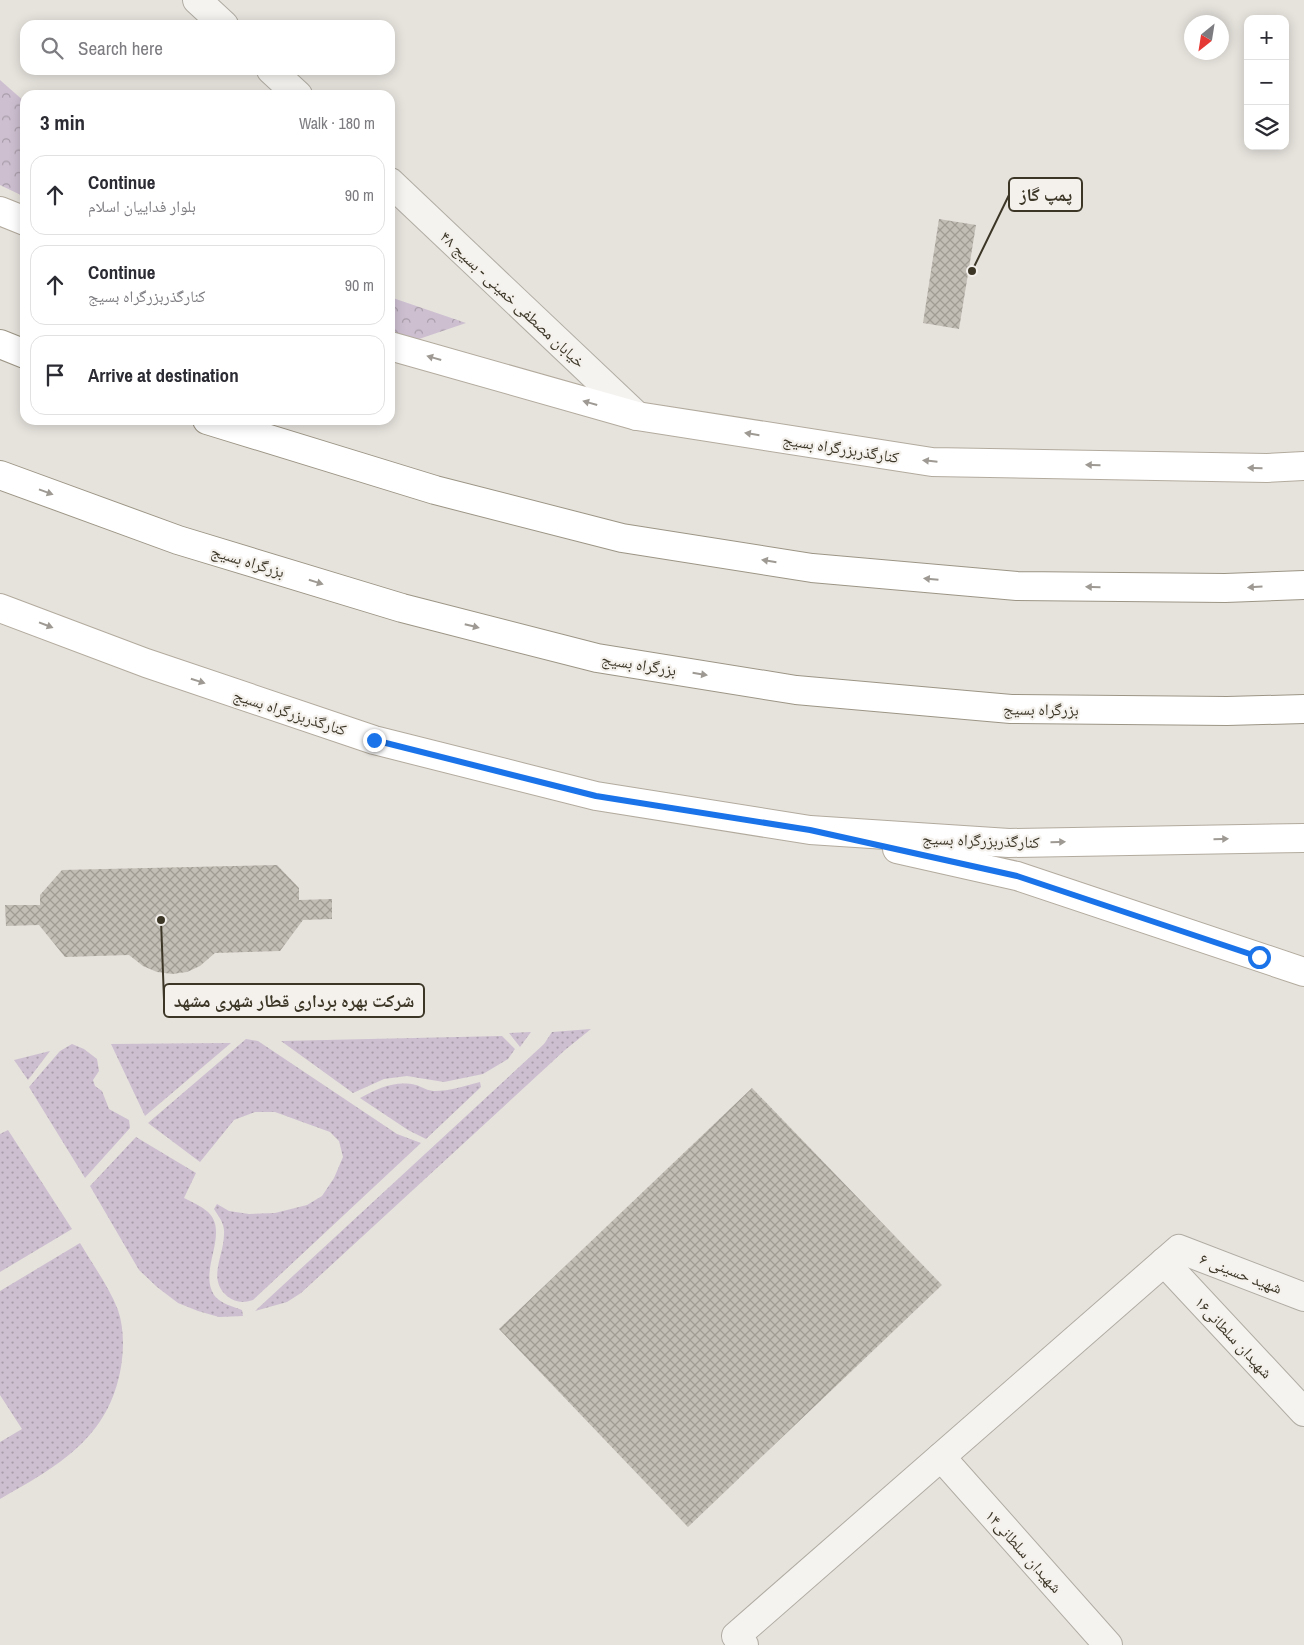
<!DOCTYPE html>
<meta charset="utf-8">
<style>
body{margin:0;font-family:"Archivo Narrow","Noto Naskh Arabic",sans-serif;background:#f7f7f7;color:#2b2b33}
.controls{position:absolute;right:15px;top:15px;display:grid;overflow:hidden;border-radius:10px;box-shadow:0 2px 12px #0003}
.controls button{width:45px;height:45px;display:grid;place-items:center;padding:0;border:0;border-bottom:1px solid #e1e1e2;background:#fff;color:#2b2b33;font:25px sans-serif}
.compass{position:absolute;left:1184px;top:15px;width:45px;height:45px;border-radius:50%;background:#fff;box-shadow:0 2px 12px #0003;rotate:210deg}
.stop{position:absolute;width:15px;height:15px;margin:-11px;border:4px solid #1a73e8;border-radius:50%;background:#fff}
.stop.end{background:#1a73e8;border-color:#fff;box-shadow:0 1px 5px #0008}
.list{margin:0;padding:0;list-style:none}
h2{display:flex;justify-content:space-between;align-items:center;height:65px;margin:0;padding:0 20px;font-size:21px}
h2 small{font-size:16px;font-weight:400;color:#7c7c81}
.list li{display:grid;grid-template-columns:32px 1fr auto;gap:15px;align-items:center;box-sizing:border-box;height:80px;margin:0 10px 10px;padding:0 10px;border:1px solid #e1e1e2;border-radius:15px}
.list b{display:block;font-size:19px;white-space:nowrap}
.list p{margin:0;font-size:16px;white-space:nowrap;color:#7c7c81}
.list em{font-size:16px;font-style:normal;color:#7c7c81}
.icon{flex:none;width:28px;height:28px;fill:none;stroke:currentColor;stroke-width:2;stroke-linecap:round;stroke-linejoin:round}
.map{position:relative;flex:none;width:1304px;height:1645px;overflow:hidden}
.search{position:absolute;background:#fff;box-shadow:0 2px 12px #0003;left:20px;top:20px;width:375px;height:55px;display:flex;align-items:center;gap:12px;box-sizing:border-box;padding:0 18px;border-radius:15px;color:#7c7c81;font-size:19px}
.panel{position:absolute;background:#fff;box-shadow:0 2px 12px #0003;left:20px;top:90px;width:375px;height:335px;border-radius:15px}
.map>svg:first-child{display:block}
.grass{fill:url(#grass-dots)}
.forest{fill:url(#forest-crowns)}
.building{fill:url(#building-cross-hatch)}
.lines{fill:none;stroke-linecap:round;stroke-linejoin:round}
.minor-casing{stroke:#b0aca3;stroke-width:30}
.major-casing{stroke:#b2aa9d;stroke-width:30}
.highway-casing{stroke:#9c9585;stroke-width:30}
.minor{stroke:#f5f3f0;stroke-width:28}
.major{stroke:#fff;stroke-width:28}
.highway{stroke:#fff;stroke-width:28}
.oneway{fill:#9e9a93}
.route{stroke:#1a73e8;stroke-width:6}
.labels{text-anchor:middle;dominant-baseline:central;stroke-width:4.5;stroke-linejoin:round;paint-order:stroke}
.street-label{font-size:16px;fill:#3c3627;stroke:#f4f1ed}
.leader{fill:none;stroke:#3c3627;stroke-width:2}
.callout-dot{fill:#3c3627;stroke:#f4f1ed;stroke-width:2}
.callout{fill:#f4f1ed;stroke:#3c3627;stroke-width:2}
.callout-label{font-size:18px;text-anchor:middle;font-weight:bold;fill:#3c3627}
</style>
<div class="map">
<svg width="1304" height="1645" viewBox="0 0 1304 1645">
<defs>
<pattern id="grass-dots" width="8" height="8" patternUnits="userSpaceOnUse" patternTransform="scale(1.25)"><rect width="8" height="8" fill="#cdbfd0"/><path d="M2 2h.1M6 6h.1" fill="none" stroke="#a89ca9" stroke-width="1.8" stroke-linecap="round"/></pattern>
<pattern id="forest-crowns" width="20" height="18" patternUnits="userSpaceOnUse" patternTransform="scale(1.25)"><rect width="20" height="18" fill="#cdbfd0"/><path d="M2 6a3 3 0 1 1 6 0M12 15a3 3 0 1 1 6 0" fill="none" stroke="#a89ca9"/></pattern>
<pattern id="building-cross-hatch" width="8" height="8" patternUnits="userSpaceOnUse" patternTransform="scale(1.25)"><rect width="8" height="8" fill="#c3beb5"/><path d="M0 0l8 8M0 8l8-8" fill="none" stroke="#a09b93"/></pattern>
</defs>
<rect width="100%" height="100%" fill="#e6e3dd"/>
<!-- grass -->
<g class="grass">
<polygon points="591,1029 565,1050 301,1293 287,1302 255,1311 544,1044 552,1032"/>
<polygon points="531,1032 520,1047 509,1033"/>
<polygon points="502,1036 515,1049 508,1059 483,1074 444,1082 407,1076 384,1079 353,1093 281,1041"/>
<path d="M246,1039L258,1041L397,1134L421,1143L253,1300C243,1303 236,1303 227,1296C207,1279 224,1256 224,1234C225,1224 219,1217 214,1209L217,1204L229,1211L249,1214L275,1213L307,1205L322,1196L334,1178L343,1157L339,1141L330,1132L275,1112H255L234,1120L200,1162L148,1123Z"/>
<polygon points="231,1043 145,1116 111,1044"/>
<polygon points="72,1044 84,1049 97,1059 99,1071 93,1080 95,1086 102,1091 109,1109 129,1120 130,1128 85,1178 29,1087 60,1051"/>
<polygon points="50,1051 28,1080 14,1060"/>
<path d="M480,1082L481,1087L426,1139L408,1130L360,1098C378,1088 396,1080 416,1085C422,1087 428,1091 434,1091C450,1091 465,1086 480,1082Z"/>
<polygon points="8,1130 72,1229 0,1272 0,1134"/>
<path d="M136,1137L196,1173L184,1198C192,1202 201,1206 208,1212C230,1233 198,1270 214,1295C219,1303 234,1307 242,1310L243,1316L219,1317L198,1311L178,1303L157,1287L139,1270L90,1186Z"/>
<path d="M80,1243C93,1265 109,1287 118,1310C124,1328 124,1348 121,1367C109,1438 58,1466 0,1499V1442L22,1429L0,1395V1291Z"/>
</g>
<!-- forest -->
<g class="forest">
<polygon points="0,80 25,102 25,197 0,185"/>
<polygon points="390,297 466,323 419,339 390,331"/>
</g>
<!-- building -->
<g class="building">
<polygon points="939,219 976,225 959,329 923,323"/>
<polygon points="277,865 299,888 299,900 332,899 332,919 303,920 280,951 215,953 200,966 187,972 172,974 157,972 143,966 129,955 65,957 39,925 6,926 5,905 40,905 40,895 62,870"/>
<polygon points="752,1088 942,1285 688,1527 499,1329"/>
</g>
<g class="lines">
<defs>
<g id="minor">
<polyline points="197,0 224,25"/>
<polyline points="271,70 298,95"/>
<polyline points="390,182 637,416"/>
<polyline points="1164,1262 1304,1412"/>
<polyline points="941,1457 1108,1645"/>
<polyline points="744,1645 736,1636 1179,1249 1304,1297"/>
</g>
<g id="major">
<polyline points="0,211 25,221"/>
<polyline points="390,346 637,416 932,462 1267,468 1304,466"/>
<polyline points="0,608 146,663 374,740 596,796 810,830 1009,843 1304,838"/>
<polyline points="897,849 1017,876 1304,972"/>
</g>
<g id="highway">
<polyline points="0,344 25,354"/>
<polyline points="207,420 435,490 622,538 812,568 1017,586 1225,588 1304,585"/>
<polyline points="0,475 178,540 402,608 597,658 796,690 1011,709 1227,711 1304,709"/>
</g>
</defs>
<!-- minor casing -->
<use href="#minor" class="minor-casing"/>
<!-- major casing -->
<use href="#major" class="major-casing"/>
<!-- highway casing -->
<use href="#highway" class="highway-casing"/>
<!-- minor -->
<use href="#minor" class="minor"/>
<!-- major -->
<use href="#major" class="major"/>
<!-- highway -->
<use href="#highway" class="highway"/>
</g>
<!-- one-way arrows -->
<defs><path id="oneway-solid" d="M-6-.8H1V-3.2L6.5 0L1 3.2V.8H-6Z" transform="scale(1.25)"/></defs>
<g class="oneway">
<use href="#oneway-solid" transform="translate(434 358) rotate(-164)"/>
<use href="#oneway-solid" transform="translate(590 403) rotate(-164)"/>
<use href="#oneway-solid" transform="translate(752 434) rotate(-171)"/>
<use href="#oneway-solid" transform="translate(930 461) rotate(-174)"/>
<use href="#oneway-solid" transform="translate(1093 465) rotate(-179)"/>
<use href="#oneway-solid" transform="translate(1255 468) rotate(-179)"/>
<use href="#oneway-solid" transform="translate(46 492) rotate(20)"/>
<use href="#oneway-solid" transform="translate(769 561) rotate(-171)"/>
<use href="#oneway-solid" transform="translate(931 579) rotate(-175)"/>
<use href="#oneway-solid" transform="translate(316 582) rotate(17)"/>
<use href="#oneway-solid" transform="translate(1093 587) rotate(-179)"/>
<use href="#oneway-solid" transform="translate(1255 587) rotate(177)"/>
<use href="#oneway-solid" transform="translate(46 625) rotate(21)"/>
<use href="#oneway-solid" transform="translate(472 626) rotate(14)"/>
<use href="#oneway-solid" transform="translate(700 674) rotate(9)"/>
<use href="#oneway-solid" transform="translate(198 681) rotate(18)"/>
<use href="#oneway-solid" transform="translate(1221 839) rotate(-1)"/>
<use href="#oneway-solid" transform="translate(1058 842) rotate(-1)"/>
</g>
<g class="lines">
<!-- route -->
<polyline class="route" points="374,740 596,796 810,830 1017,876 1259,957"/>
</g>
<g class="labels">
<!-- street labels -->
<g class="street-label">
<text transform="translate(513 299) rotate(43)">خیابان مصطفی خمینی - بسیج ۴۸</text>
<text transform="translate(841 448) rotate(9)">کنارگذربزرگراه بسیج</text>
<text transform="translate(248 561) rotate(17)">بزرگراه بسیج</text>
<text transform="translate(639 664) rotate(9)">بزرگراه بسیج</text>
<text transform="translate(1041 709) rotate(1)">بزرگراه بسیج</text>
<text transform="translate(290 712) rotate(18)">کنارگذربزرگراه بسیج</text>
<text transform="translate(981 840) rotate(2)">کنارگذربزرگراه بسیج</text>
<text transform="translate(1241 1273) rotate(21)">شهید حسینی ۶</text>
<text transform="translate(1234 1337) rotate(47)">شهیدان سلطانی۱۶</text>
<text transform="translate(1024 1551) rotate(48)">شهیدان سلطانی۱۴</text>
</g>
</g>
<!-- callouts -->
<path class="leader" d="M972 271L1009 195M161 920L164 1000"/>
<g class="callout-dot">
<circle cx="972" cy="271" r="5"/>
<circle cx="161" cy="920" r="5"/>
</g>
<g class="callout">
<rect x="1009" y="178" width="73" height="33" rx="5"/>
<rect x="164" y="984" width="260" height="33" rx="5"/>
</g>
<g class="callout-label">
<text x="1046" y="201">پمپ گاز</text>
<text x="294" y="1007">شرکت بهره برداری قطار شهری مشهد</text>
</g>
</svg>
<div class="controls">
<button>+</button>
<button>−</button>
<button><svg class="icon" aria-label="layers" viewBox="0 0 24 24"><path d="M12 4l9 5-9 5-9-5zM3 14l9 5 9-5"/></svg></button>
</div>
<svg class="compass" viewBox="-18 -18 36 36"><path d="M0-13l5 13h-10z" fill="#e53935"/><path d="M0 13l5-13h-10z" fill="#7c7c81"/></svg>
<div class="stop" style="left:1259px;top:957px"></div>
<div class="stop end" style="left:374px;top:740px"></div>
<div class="search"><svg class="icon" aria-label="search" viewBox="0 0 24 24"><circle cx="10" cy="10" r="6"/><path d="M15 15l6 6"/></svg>Search here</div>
<section class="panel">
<h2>3 min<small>Walk · 180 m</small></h2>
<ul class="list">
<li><svg class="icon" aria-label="ahead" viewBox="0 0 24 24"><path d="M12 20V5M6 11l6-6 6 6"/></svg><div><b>Continue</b><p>بلوار فداییان اسلام</p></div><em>90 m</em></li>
<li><svg class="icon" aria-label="ahead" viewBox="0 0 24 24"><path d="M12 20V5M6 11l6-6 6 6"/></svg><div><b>Continue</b><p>کنارگذربزرگراه بسیج</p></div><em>90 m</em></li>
<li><svg class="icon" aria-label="arrive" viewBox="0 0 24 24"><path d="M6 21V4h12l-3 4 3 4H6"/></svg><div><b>Arrive at destination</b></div></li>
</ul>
</section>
</div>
